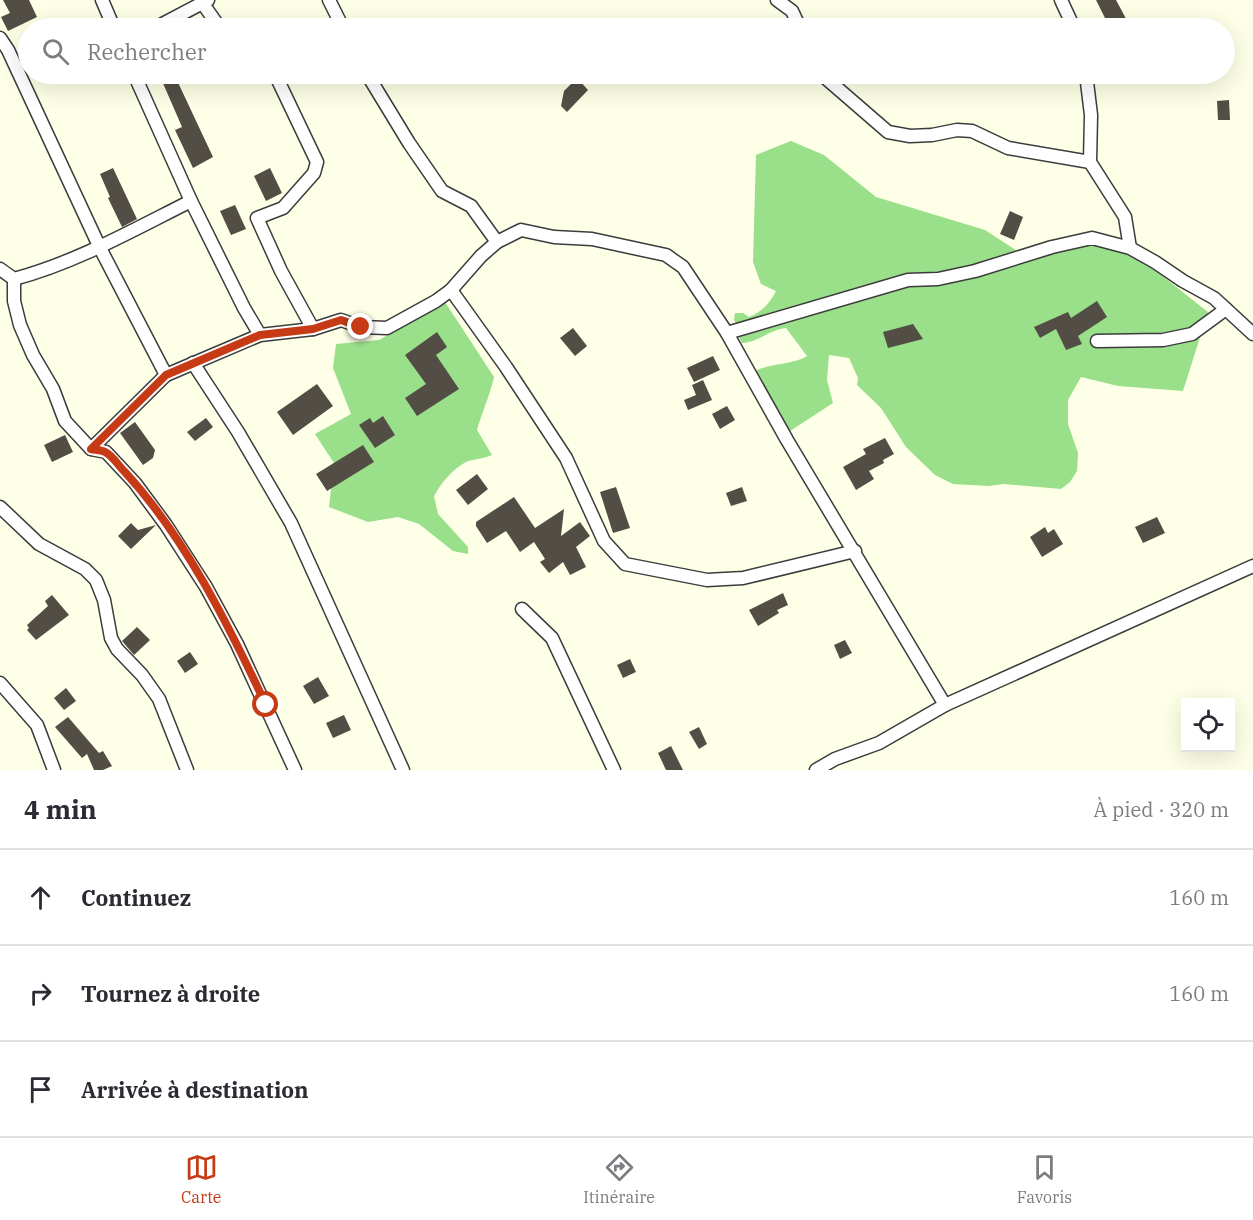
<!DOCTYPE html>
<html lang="fr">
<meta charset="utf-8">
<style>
body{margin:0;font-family:"IBM Plex Serif",serif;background:#f2f2f3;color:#2b2b33}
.controls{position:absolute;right:18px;bottom:18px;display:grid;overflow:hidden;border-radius:0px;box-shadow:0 6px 24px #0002}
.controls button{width:54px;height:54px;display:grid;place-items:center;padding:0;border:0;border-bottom:2px solid #e1e1e2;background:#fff;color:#2b2b33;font:30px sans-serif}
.stop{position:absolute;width:18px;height:18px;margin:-14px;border:4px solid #c63b15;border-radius:50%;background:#fff}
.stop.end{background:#c63b15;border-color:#fff;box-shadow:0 2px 6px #0008}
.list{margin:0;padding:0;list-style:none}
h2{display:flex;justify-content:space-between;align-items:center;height:78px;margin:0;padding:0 24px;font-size:26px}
h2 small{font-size:20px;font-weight:400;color:#7c7c81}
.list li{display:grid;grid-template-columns:39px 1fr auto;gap:18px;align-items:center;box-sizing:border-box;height:96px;padding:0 24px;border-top:2px solid #e1e1e2}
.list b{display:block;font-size:22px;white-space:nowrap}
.list em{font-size:20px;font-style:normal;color:#7c7c81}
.icon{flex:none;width:33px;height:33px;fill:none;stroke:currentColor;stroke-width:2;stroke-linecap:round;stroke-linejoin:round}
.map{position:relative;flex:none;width:1253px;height:770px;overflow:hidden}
.search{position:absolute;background:#fff;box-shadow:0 6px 24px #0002;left:18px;right:18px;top:18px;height:66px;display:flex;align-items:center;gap:15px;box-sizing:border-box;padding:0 21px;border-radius:33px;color:#7c7c81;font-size:22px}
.sheet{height:366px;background:#fff}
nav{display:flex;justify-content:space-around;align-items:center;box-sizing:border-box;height:84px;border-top:2px solid #e1e1e2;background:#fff;font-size:16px;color:#7c7c81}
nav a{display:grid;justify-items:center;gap:3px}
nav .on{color:#c63b15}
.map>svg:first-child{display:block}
.forest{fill:#9adf8a}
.building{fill:#534e45}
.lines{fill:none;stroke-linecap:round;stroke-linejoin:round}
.street-casing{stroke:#3c3c3c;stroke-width:15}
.street{stroke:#fff;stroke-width:12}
.route{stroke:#c63b15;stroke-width:8}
</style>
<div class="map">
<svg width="1253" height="770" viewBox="0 0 1253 770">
<rect width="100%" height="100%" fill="#fdffe6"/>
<!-- forest -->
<g class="forest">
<path d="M791,141L824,155L876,197L985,230L1031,260C1047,254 1067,244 1084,243C1129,243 1174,286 1208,312L1183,391L1118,386L1081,377L1068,400V424L1078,453L1077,471L1070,482L1061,489L1004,484L988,486L953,484L935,475L906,447L881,408L857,385L858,378L849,358L829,355L827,380L833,403L787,433L752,373C769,362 791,366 807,356L786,328C768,330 758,343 742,343L735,329L737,325L734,320L735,313H743L749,317C763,311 769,304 776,291L761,284L753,262L756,155Z"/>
<path d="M445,302L494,377C490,395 482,412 477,430L492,455C485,458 476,459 468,461C453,468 442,482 434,496L438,514L468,547V554L453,551L419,524L398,517L368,522L329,507L334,463L315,434L351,414L333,368L336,344L379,340Z"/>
</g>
<!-- building -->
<g class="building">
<polygon points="3,0 29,0 37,17 8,31 1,17 10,13"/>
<polygon points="1096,0 1116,0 1131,28 1089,28 1106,20"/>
<polygon points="159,74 174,74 213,157 193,168 175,130 182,127"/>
<polygon points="577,78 588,90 567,112 561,106 564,91"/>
<polygon points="1229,100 1230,120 1218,120 1217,101"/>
<polygon points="113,168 137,219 122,227 108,198 110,197 100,174"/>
<polygon points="270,168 282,193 266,201 254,176"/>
<polygon points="235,205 246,229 231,235 220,211"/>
<polygon points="1010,211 1023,217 1014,240 1000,234"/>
<polygon points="1097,301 1107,317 1078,336 1082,344 1066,350 1056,329 1040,338 1034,327 1068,312 1071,318"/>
<polygon points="913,324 923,339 888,348 883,332"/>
<polygon points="573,328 587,346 575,356 560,338"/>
<polygon points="437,332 447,347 436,355 459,389 417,416 405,398 426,384 405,355"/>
<polygon points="713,356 720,370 694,382 687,368"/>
<polygon points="703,380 712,400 688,410 684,400 696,395 692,385"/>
<polygon points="317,384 333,406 293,435 277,412"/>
<polygon points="727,406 735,420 720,429 712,414"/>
<polygon points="383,416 395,435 375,448 359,425 370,418 373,423"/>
<polygon points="206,418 213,427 195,441 187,432"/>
<polygon points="135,422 155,450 153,458 143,465 120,433"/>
<polygon points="65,435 73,452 52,462 44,445"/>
<polygon points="885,438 894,454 883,460 884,463 869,471 874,479 856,490 843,467 866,454 863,449"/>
<polygon points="363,445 374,462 327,491 316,474"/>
<polygon points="477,474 488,489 468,505 456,490"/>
<polygon points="616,487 630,528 613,533 600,492"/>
<polygon points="742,487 747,501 731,506 726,493"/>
<polygon points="514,497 535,528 564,509 561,536 580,522 590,536 576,547 586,567 570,575 563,562 549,573 540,562 545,559 534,542 520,552 506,531 487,543 476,526 476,522"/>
<polygon points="1157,517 1165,533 1143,543 1135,527"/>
<polygon points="131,523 138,530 156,525 131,549 118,536"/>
<polygon points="1045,527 1048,533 1054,529 1063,544 1042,557 1030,537"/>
<polygon points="783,593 788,605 777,610 779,613 758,626 749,610"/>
<polygon points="52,595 69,615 36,640 27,630 29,628 27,625 48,606 45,601"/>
<polygon points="137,627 150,640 134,655 122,641"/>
<polygon points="845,640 852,653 840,659 834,645"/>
<polygon points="190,652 198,664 185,673 177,661"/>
<polygon points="630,659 636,672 623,678 617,665"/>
<polygon points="318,677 329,696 314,704 303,686"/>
<polygon points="66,688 76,701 64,710 54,698"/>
<polygon points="344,715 351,730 333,738 326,723"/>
<polygon points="68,717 99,753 103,751 112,766 103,770 94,770 87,754 82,758 55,727"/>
<polygon points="699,727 707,744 699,749 689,732"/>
<polygon points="671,746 683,770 666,770 658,753"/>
</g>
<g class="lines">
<defs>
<g id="street">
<polyline points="102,0 114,28"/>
<polyline points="329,0 343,28"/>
<polyline points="777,0 792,11 800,28"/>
<polyline points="1061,0 1074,28"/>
<polyline points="203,4 220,28"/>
<polyline points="155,28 208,0"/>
<polyline points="0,38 8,50 100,248 166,375 260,335 313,329 341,320 361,327 387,328 436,301 451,290 481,256 497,242 521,230 554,237 592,239 666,255 683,267 727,333 787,440 945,705"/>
<polyline points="134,74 191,201 244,308 260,335"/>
<polyline points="275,74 317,162 314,173 283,208 257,218 281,271 313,329"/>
<polyline points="367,74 409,143 442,191 471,206 497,242"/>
<polyline points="821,74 888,132 910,136 932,135 957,130 972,131 1008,148 1090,162"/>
<polyline points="1086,74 1091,115 1090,162 1125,217 1130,248"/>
<path d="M0,269L14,279C77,262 133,230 191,201"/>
<polyline points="14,279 14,301 20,325 33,355 53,389 65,421 91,449"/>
<polyline points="451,290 506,367 566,458 604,541 625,564 707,580 743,578 855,551"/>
<polyline points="727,333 908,280 938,279 975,271 1052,247 1092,238 1130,248 1155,262 1183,281 1214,298 1253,334"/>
<polyline points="1097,341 1163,340 1192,334 1226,309"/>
<polyline points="193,363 238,432 291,523 403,770"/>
<polyline points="166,375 91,449 106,452 135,483 166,525 206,587 237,644 295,770"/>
<polyline points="0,507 39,544 85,569 96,580 104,600 111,638 117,649 142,675 159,699 187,770"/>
<polyline points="522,609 552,638 614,770"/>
<polyline points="0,683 37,725 54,770"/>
<polyline points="816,770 835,759 879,743 945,705 1253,566"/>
</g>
</defs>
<!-- street casing -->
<use href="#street" class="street-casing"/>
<!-- street -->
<use href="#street" class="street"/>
</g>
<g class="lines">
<!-- route -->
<path class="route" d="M266,705C228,624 185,537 124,471C118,465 112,455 105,452C101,450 95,450 91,449L166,375L260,335L313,329L341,320L361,327"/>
</g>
</svg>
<div class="controls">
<button><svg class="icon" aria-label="locate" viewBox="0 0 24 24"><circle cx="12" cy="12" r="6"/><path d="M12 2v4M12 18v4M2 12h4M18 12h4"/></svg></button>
</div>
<div class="stop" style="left:266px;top:705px"></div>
<div class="stop end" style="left:361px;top:327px"></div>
<div class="search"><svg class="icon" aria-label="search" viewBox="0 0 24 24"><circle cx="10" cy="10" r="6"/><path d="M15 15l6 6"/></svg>Rechercher</div>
</div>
<section class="sheet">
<h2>4 min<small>À pied · 320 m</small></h2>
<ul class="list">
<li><svg class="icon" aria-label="ahead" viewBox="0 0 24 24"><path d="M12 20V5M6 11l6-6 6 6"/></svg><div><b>Continuez</b></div><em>160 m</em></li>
<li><svg class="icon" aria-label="right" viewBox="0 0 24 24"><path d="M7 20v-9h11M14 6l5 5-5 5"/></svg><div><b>Tournez à droite</b></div><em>160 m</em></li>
<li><svg class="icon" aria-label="arrive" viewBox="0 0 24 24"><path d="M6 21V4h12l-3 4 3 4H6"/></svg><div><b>Arrivée à destination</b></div></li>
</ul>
</section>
<nav>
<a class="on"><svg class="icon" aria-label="map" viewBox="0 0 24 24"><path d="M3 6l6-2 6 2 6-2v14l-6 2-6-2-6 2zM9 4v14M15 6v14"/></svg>Carte</a>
<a><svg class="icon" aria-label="directions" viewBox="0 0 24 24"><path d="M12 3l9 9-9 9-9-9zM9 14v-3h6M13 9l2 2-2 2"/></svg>Itinéraire</a>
<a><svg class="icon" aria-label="saved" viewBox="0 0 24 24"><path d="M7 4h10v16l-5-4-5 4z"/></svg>Favoris</a>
</nav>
